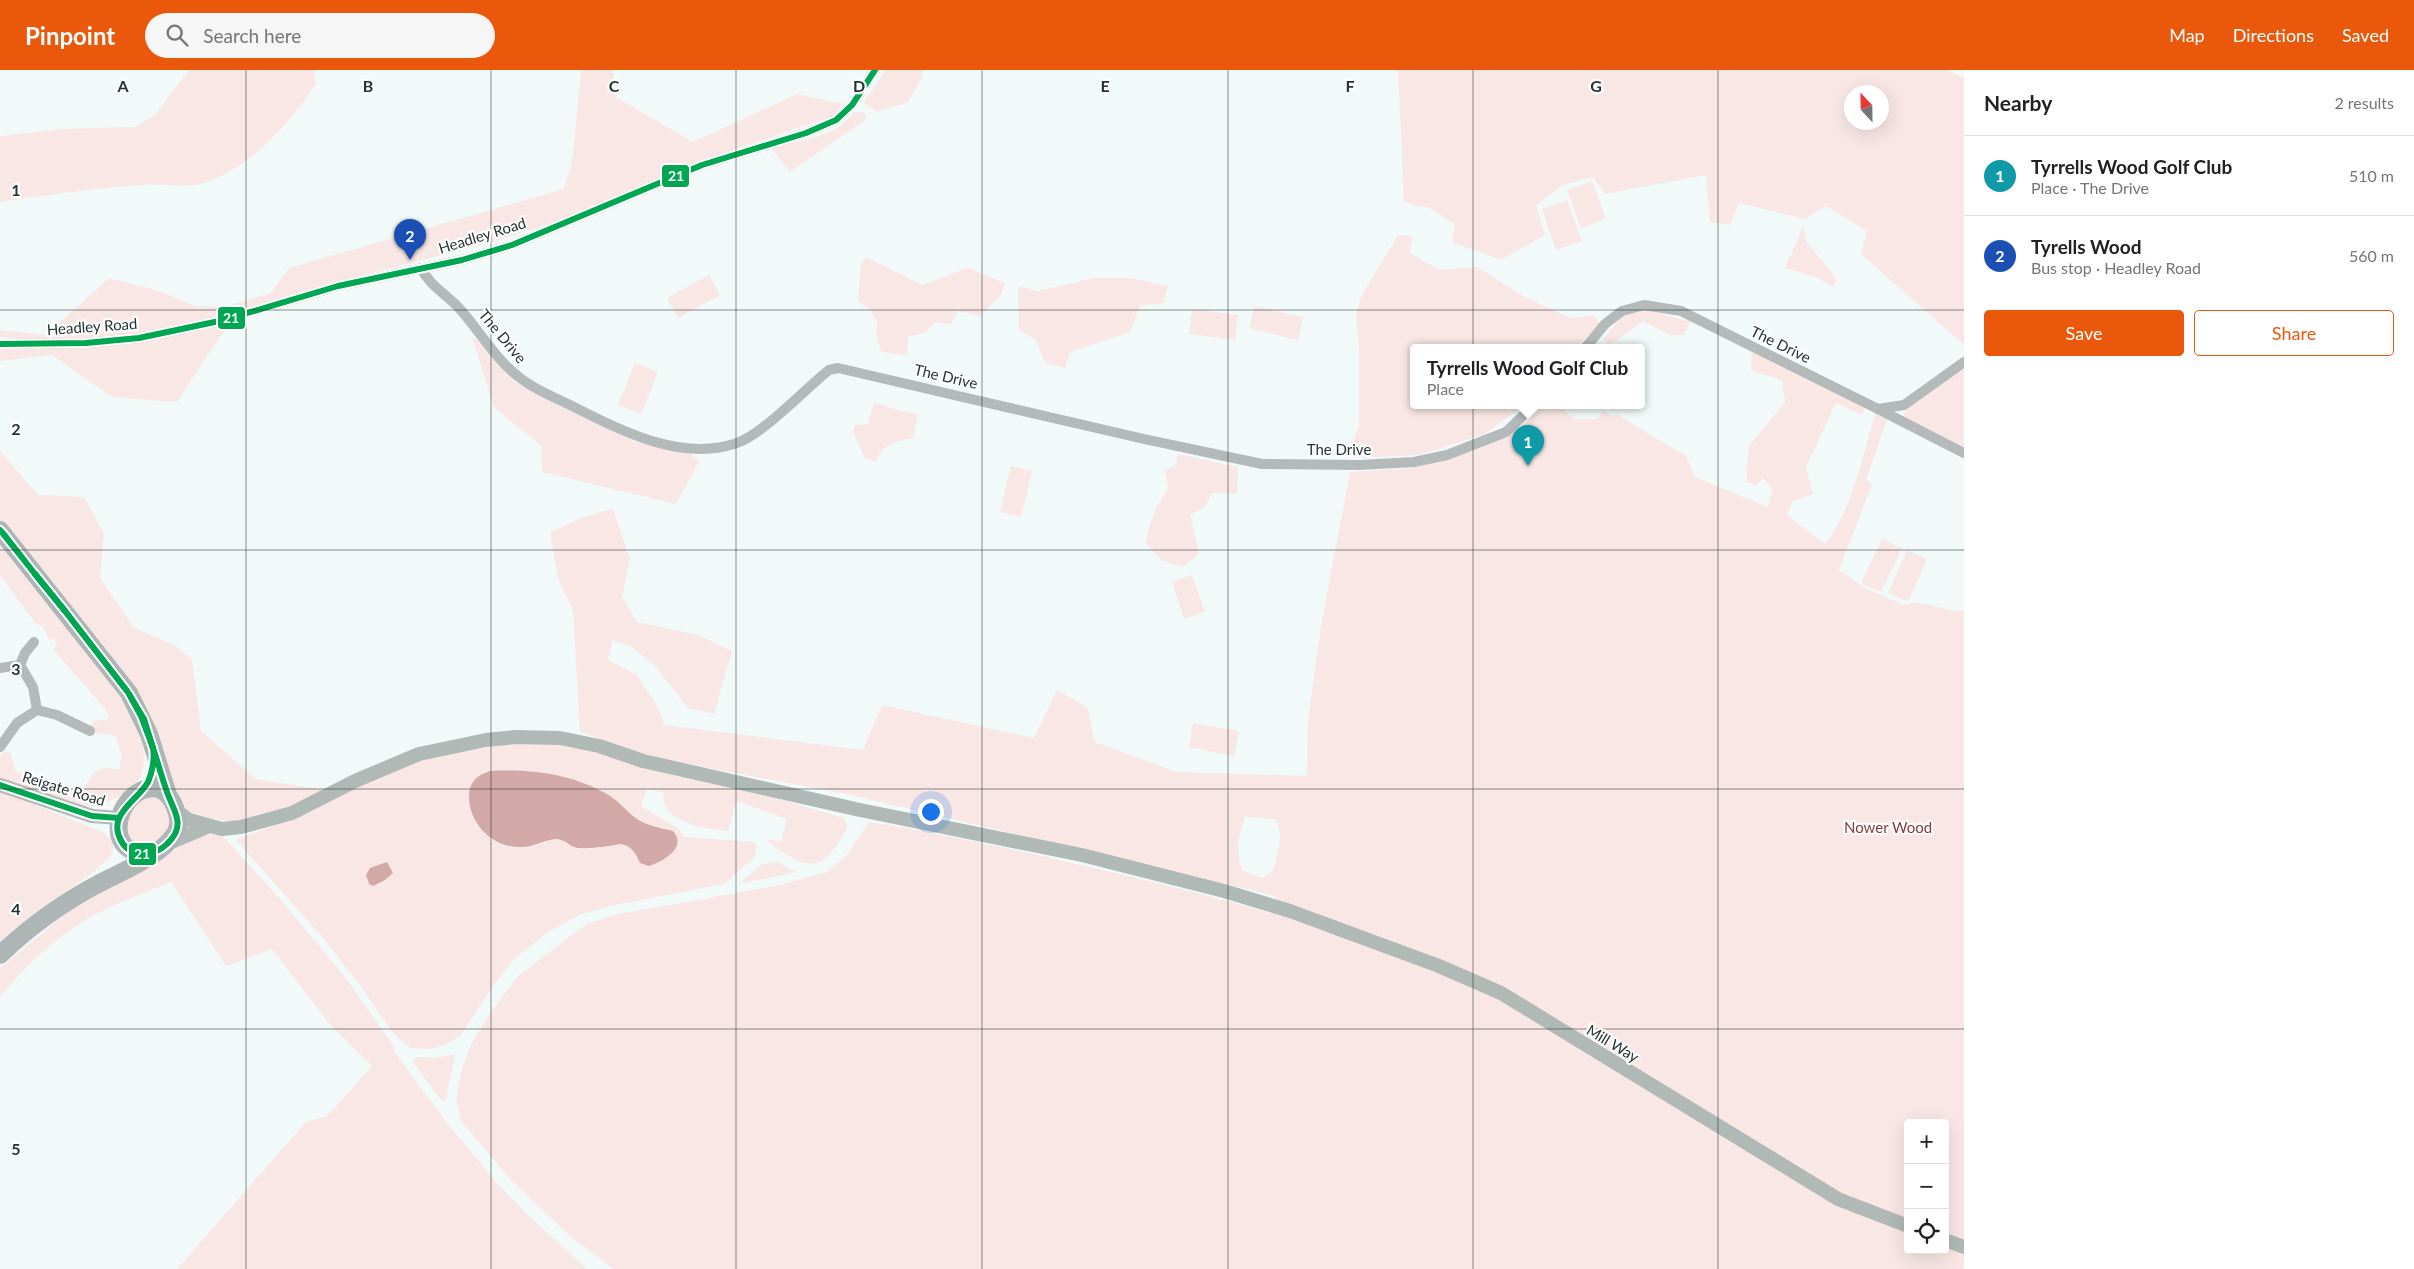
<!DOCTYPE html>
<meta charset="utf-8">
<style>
body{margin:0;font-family:Lato,sans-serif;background:#f6f6f6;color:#202124}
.controls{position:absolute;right:15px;bottom:15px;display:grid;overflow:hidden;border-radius:5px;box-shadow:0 5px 20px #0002}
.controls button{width:45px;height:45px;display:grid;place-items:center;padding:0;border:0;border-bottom:1px solid #e0e0e0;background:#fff;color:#202124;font:25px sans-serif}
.compass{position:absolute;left:1844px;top:15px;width:45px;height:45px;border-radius:50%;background:#fff;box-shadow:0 5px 20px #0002;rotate:338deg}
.you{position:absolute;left:930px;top:741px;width:18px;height:18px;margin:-12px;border:4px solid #fff;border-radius:50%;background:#1a73e8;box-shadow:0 0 0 8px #1a73e833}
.badge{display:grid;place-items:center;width:32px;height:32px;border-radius:50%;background:#ea580c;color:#fff;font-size:16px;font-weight:700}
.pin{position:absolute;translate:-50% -41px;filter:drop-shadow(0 1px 2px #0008)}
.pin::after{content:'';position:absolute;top:26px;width:18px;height:15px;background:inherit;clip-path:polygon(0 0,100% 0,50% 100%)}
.popup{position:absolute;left:1410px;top:274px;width:235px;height:65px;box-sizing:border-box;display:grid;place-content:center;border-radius:5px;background:#fff;filter:drop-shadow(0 1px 4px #0005);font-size:16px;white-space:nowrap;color:#757577}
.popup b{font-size:19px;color:#202124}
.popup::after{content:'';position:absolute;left:50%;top:100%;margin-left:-10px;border:10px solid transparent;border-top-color:#fff}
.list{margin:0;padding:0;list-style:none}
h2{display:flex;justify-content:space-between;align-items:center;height:65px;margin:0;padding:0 20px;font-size:21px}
h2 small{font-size:16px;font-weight:400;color:#757577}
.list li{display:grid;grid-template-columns:32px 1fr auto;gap:15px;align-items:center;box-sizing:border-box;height:80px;padding:0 20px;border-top:1px solid #e0e0e0}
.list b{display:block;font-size:19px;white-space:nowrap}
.list p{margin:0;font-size:16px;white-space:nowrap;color:#757577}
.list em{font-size:16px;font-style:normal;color:#757577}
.actions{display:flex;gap:10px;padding:15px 20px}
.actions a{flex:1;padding:11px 0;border:1px solid #ea580c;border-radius:5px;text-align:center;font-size:18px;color:#ea580c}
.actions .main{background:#ea580c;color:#fff}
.icon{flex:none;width:28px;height:28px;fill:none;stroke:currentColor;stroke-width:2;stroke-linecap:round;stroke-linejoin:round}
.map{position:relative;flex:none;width:1964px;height:1199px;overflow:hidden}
header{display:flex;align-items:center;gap:30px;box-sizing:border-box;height:70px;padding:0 25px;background:#ea580c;color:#fff}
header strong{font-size:24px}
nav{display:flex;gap:28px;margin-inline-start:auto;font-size:18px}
.search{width:350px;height:45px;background:#f6f6f6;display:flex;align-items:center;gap:12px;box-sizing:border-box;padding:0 18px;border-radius:28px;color:#757577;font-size:19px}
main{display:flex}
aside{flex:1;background:#fff}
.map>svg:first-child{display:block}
.green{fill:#f8e7e5;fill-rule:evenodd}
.water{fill:#d3a9a7}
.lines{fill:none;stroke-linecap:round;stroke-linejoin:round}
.street{stroke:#b4b9b9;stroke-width:10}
.secondary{stroke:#b1b9b7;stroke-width:14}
.highway{stroke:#aeb6b5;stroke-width:18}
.bus-1-casing{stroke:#fff;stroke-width:10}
.bus-1{stroke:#00a651;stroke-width:6}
.grid{fill:none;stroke:#243432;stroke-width:1;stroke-opacity:0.55}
.labels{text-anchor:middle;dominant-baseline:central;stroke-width:4.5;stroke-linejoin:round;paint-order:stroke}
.street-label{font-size:15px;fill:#243432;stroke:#fff}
.park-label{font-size:15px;fill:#893a3b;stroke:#fff}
.grid-label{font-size:16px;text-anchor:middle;font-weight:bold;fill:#243432;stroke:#fff;stroke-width:4.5;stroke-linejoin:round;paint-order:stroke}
.line-badge{stroke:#fff;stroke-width:2}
.badge-label{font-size:14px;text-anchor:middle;font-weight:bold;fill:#fff}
</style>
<header>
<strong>Pinpoint</strong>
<div class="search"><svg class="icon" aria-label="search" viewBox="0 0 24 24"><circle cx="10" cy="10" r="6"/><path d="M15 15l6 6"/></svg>Search here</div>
<nav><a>Map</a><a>Directions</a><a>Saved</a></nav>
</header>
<main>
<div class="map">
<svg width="1964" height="1199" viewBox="0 0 1964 1199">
<rect width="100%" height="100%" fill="#f1faf8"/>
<!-- green -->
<g class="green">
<path d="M189,0H313L316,13C291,53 250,98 204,113C186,119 162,113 144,115C95,118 48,125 0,132V66L61,59L136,57L155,45Z"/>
<polygon points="584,0 613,0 616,27 693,72 797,24 843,34 833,46 697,92 577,144 497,171 336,212 221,245 224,261 177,332 112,327 52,285 0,291 0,279 47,279 46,270 0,267 0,260 46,265 109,208 159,221 195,236 224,237 271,223 289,198 564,119 572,91 581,4"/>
<polygon points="886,0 923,0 921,9 908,32 877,42 864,32"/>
<path d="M1398,0H1947L1964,8V275L1861,184L1867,161L1826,136L1805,149L1739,133L1730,155L1710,152L1706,105L1605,124L1593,107L1563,115L1536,135L1545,165L1501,190L1452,172L1455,154L1427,137L1415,136L1404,131ZM1852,22H1882V52H1852Z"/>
<path d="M854,42H861L867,46L864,51L790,102L770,77C798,71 836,68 854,42Z"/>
<polygon points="1592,111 1606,149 1581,158 1567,120"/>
<polygon points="1567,130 1582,171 1556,180 1542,139"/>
<polygon points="1803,157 1806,171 1836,208 1834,217 1816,207 1785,198"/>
<polygon points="1398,165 1412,166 1410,183 1439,200 1477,197 1527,228 1570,248 1594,246 1600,253 1577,277 1414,277 1414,335 1524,335 1485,364 1419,385 1356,388 1350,381 1359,355 1359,278 1356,243 1361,226"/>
<polygon points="866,187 922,215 968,198 1005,213 1001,225 980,246 958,241 951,254 934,252 927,262 908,267 907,285 881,282 876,264 877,251 870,240 858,231 861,195"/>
<polygon points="709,205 720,225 678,248 667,228"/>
<polygon points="1093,208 1130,208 1168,216 1163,233 1140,236 1130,262 1070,282 1065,298 1045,293 1036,270 1019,260 1018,216 1038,221"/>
<polygon points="1255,236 1303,247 1298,270 1249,258"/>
<polygon points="1192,239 1238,245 1235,270 1189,264"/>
<polygon points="1645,239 1690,252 1684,265 1670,265 1643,251 1616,271 1608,273 1603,269 1624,244"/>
<polygon points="472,267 483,273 512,310 540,327 636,372 691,384 699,392 676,434 542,402 541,375 494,338"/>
<path d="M1756,282L1865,337L1862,345L1836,333L1806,397L1813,424L1793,431L1787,445L1825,474C1850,445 1864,383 1875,344L1887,349L1866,410L1872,414L1839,500L1865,518L1904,535L1916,532L1956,541L1964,540V1199H614L571,1167L536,1134L510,1109L461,1051L456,1029L462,998L471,975L488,946L518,906L588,853L619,844L780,815L827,802L846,786L869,752C930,761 991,775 1051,788C1125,805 1198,822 1271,843L1276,826L851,725L657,688L580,662L573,540L558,508L550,462L584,447L613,439L630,489L622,526L637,552L698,565L732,581L714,644L688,638L654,595L631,576L612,570L608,590L636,604L656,634L665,655L863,680L882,635L1034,668L1057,620L1087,637L1095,672L1177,702L1307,706L1308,650L1321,556L1350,402L1402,399L1439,392L1517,360L1544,335H1558L1574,349H1597L1604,341L1614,347L1616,344L1686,386L1695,407L1768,437L1773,419L1763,408L1756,415L1746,412L1749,376L1785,332L1782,311C1771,305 1761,306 1751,299L1752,283ZM1245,747L1276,749L1281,768L1273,801L1263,808L1243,801C1235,781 1238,767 1245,747ZM1908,1053H1945V1180H1908Z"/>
<polygon points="635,293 658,302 641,344 618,335"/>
<polygon points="1964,298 1964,379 1903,347 1907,337"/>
<path d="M874,333L918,345L913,366L915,367C897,372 882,373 876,392L864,387L853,361L855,355L868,354Z"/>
<polygon points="0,381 38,425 84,427 104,464 100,508 134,558 174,575 192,589 201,661 256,709 326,720 278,741 232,752 192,745 184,736 168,705 153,656 0,451"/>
<path d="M1178,384L1238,397L1237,424L1212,423L1205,437L1190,445L1199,484L1183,497L1161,490L1146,473C1150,451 1155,437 1168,419L1165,400L1175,396Z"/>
<polygon points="1011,396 1032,401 1021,447 1000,442"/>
<polygon points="1882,469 1902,478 1881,522 1861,513"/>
<path d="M0,470L122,623L143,671L144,695L139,711L118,727L96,737L67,733L0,710V686L4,681L10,683L16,701L49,715L82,722C92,703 96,694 119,700L122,686L115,665L92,663L90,655L94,651L109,649L106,640L53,579L57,576L54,568L49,570L43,556L36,554L0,505Z"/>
<polygon points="1907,480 1927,489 1908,532 1888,523"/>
<polygon points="1192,505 1205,542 1184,549 1172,512"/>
<polygon points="1193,653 1239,661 1234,686 1189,677"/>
<path d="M516,673L576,675L647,699L772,727L844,748L847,758C822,804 809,802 768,772L769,769L781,772L787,749L737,731L728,761C708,760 657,751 664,723L647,719L641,736L679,759L684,767L754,772L757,776L754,788L724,814L610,836L579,845L547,863L514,889L494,915L460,966L443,976L428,979L410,978L393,963L362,918L324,869L236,770L283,752L372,709L421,689ZM490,701H530L567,708L608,726L641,752L673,761L640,793C636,784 632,776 621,774C608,776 592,780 579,778C571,778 565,770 558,769C548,767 534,776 524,777C488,782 469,749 470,717Z"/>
<path d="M0,721L103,762L113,772V783C94,805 72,817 48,833C31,846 15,858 0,873Z"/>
<path d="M161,726C164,732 171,741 171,747C173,766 154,774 139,778L127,765L126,751L130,739L143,728Z"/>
<path d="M215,762L222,765L280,829L345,907L395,978L393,980L446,1052L498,1114L530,1147L587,1199H177L306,1052L327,1046L372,996L331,956L272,879L226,896L171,812C147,822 122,831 100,842C61,862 27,894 0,927V898L70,840L170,784L194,767L204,763Z"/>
<polygon points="776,791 797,802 739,814 761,795"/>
<polygon points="453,984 455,987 445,1031 441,1030 412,991 416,987 435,988"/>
</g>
<!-- water -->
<g class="water">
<path d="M490,701C533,699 573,704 610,726C619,732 625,739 633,746C643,755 661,758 673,761C688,778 662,792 649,796L640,793C636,784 632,776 621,774C608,776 593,779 579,778C571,778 564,768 555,769C544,770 533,777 522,777C494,779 470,755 469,728C469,712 476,706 490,701Z"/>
<polygon points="387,792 393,803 385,810 373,816 369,814 366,805 370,798"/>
</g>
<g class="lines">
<!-- street -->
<g class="street">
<path d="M421,198C429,215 446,224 459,238C479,260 495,289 519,307C533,319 552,326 568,334C618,359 680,393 737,373C763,364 805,319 829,300L838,298L1144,369L1262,394L1360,395L1414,392L1447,385L1506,362L1534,335"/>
<polyline points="0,274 86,273 139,268 224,250 338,216 462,190 512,175 702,95 806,63 836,50 852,35 875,0"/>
<polyline points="1586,277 1605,254 1622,241 1644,235 1681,241 1878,339 1904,335 1964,292"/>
<polyline points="1878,339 1964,383"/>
<polyline points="0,598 20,595"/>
<polyline points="37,640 57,645 90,661"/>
<polyline points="0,677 17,653 37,640 33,617 20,595 25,583 34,572"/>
</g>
<!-- secondary -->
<g class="secondary">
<polyline points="0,715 92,746 119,748"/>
<polyline points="177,741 189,750 222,759 241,757 292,743 355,711 419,684 486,670 516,667 560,668 599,676 643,691 860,740 1082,785 1224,821 1290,841 1439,896 1501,923 1838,1129 1908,1156"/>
<polyline points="167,774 209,756"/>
<polyline points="1945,1170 1964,1177"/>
</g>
<!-- highway -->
<g class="highway">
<polyline points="0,460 129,623 149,664 168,725"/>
<path d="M0,885C28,858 64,832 98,814C119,803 162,785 174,765C181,756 178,743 173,733C169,725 162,718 153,718C114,719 100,793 155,782"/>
</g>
<defs>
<g id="bus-1">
<polyline points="0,274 86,273 139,268 224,250 338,216 462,190 512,175 702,95 806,63 836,50 852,35 875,0"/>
<polygon points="0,460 3,463 35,504"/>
<polyline points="35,504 65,541"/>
<polyline points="35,504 65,541"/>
<polyline points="65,541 127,621"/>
<polyline points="65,541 127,621"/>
<polyline points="129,624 144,649 153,678"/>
<polyline points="129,624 141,646 153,678"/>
<path d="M153,678C158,693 162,708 167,722C174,742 187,755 167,774C161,780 154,783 146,784C137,785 128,781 123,774C104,745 137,732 148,712C152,703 155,689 153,678Z"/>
<polyline points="0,715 92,746 119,748"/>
</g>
</defs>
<!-- bus-1 casing -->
<use href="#bus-1" class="bus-1-casing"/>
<!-- bus-1 -->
<use href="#bus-1" class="bus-1"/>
</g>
<!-- grid -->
<path class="grid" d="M246,0V1199M491,0V1199M736,0V1199M982,0V1199M1228,0V1199M1473,0V1199M1718,0V1199M0,240H1964M0,480H1964M0,719H1964M0,959H1964"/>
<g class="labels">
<!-- street labels -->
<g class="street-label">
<text transform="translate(482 165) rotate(-17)">Headley Road</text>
<text transform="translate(92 256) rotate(-4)">Headley Road</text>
<text transform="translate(503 266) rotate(50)">The Drive</text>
<text transform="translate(1781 274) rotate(26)">The Drive</text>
<text transform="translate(946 306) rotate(13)">The Drive</text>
<text x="1339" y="379">The Drive</text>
<text transform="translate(64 718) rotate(17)">Reigate Road</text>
<text transform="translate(1613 973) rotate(31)">Mill Way</text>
</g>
<!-- park labels -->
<g class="park-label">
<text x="1888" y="757">Nower Wood</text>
</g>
</g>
<g class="grid-label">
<text x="123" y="22">A</text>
<text x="368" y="22">B</text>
<text x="614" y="22">C</text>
<text x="859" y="22">D</text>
<text x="1105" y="22">E</text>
<text x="1350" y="22">F</text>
<text x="1596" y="22">G</text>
<text x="16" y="126">1</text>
<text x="16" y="365">2</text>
<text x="16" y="605">3</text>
<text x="16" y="845">4</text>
<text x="16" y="1085">5</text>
</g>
<g class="line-badge">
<rect x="661" y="94" width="29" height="24" rx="5" fill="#00a651"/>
<rect x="217" y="236" width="29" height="24" rx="5" fill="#00a651"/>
<rect x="128" y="772" width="29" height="24" rx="5" fill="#00a651"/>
</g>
<g class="badge-label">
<text x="676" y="111">21</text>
<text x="231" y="253">21</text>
<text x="142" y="789">21</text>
</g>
</svg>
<div class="controls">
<button>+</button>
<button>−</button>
<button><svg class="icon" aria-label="locate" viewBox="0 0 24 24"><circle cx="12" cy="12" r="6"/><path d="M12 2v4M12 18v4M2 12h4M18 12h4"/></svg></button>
</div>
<svg class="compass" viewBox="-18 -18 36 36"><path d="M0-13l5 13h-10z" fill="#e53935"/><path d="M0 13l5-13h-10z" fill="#757577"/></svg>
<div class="you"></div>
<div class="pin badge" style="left:1528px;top:396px;background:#0f9aa8">1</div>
<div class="popup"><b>Tyrrells Wood Golf Club</b>Place</div>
<div class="pin badge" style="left:410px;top:190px;background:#1a4fb4">2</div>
</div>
<aside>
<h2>Nearby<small>2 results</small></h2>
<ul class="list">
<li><span class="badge" style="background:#0f9aa8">1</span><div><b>Tyrrells Wood Golf Club</b><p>Place · The Drive</p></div><em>510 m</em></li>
<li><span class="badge" style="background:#1a4fb4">2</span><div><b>Tyrells Wood</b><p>Bus stop · Headley Road</p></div><em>560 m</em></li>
</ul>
<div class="actions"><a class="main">Save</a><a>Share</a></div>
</aside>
</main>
